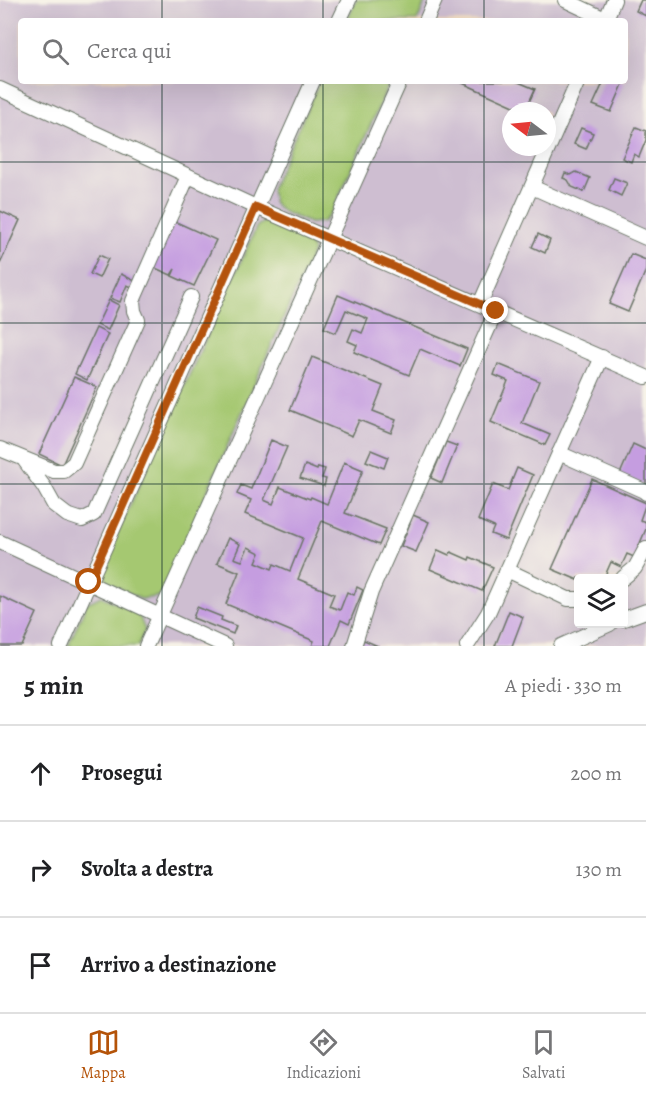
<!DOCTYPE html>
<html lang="it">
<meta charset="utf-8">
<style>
body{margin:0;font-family:Alegreya,serif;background:#f2f2f2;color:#202124}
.controls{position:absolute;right:18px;bottom:18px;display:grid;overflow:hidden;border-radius:6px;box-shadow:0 6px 24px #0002}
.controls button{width:54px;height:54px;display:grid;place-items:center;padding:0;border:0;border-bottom:2px solid #e0e0e0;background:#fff;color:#202124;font:30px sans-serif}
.compass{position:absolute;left:502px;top:102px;width:54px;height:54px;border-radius:50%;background:#fff;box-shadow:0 6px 24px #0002;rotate:286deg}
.stop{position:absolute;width:18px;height:18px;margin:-14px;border:4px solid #b45309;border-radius:50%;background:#fff}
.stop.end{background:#b45309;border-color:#fff;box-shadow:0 2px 6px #0008}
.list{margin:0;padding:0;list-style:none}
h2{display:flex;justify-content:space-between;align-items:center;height:78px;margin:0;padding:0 24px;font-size:26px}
h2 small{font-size:20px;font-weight:400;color:#757577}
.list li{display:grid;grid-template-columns:39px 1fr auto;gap:18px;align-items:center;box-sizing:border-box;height:96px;padding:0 24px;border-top:2px solid #e0e0e0}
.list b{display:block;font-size:22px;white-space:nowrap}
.list em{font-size:20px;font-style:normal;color:#757577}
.icon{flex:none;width:33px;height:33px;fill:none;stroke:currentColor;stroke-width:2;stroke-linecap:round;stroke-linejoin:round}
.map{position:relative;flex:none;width:646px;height:646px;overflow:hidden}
.search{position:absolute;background:#fff;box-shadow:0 6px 24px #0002;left:18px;right:18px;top:18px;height:66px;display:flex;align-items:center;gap:15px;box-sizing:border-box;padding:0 21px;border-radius:6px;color:#757577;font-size:22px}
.sheet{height:366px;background:#fff}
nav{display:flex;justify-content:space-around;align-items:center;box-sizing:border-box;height:84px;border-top:2px solid #e0e0e0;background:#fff;font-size:16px;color:#757577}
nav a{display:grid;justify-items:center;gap:3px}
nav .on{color:#b45309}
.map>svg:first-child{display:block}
.industrial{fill:#cebed1;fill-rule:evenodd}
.green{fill:#a5c871;stroke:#628252;stroke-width:1.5}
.building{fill:#c59de0}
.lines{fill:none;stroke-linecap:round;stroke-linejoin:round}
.minor-casing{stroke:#6a7566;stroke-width:16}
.minor{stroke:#fff;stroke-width:14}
.route{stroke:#b45309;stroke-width:8}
.grid{fill:none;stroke:#1f3d34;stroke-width:1.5;stroke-opacity:0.55}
</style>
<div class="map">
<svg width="646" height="646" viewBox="0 0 646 646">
<rect width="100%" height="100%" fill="#f7f3e8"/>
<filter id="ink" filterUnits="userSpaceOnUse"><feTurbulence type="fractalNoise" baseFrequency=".0167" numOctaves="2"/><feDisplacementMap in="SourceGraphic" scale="12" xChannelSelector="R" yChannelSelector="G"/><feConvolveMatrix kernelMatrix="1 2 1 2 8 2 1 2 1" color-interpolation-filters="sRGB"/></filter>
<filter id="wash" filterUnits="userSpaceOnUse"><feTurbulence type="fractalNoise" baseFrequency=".008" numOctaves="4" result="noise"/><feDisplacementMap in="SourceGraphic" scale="24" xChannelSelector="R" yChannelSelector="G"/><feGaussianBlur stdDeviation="1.35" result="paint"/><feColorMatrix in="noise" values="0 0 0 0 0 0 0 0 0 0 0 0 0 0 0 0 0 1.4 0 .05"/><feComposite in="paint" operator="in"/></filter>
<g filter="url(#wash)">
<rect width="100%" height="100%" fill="#f4dec3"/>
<!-- industrial -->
<path class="industrial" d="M0,0H646V645L0,646ZM21,21H625V81H21ZM511,111H547V147H511ZM578,578H624V624H578Z"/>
<!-- green -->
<g class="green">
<polygon points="356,0 426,0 417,21 347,21"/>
<polygon points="320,81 390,81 333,210 323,222 310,223 284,212 274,204 271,189"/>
<polygon points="269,219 307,236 313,251 161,596 141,599 107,582 102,567 257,226"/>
<polygon points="101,596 138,613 145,630 138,646 68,646 87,603"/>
</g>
<g id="blocks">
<!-- building -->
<g class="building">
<polygon points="641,0 646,0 646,16 636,11"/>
<polygon points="458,81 516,81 535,89 525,111"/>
<polygon points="604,81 624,82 611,112 593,105"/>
<polygon points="636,127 646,131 646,140 639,157 634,154 631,162 622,158"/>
<polygon points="581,128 593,133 586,149 574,144"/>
<polygon points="576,172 590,178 584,192 572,187 568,180 563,178 565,173 571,175"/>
<polygon points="614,178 627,183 621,196 609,190"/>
<polygon points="0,211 20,220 0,264"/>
<polygon points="174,221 216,240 194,286 172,276 175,269 171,275 153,267"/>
<polygon points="538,234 550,240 545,253 532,247"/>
<polygon points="631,254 646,260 646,270 628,312 609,304"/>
<polygon points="99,255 108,259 99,278 90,274"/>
<polygon points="121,274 135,281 132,287 127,285 120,302 110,298"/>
<polygon points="338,295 467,349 460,366 420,349 409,375 354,352 357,345 348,341 353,329 362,333 368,319 346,310 336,333 324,328"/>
<polygon points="109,300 119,305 108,330 97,325"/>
<polygon points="96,328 108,334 87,380 75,374"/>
<polygon points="312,357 383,386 373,411 396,420 391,433 359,420 352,436 290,410"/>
<polygon points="498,364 539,381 522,423 550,435 545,445 491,422 508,381 494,375"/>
<polygon points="74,377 97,387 62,465 39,454"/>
<polygon points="271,440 287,447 264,500 273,504 280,487 310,499 311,497 327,504 344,462 363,470 345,513 386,529 379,545 322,521 298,579 334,594 329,606 340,610 347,592 354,595 357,587 363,590 349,624 341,620 330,646 312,646 314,641 226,604 239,572 217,563 228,538 240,544 234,558 242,561 248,547 260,553 256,562 272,569 274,564 290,571 303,538 245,514 251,500 237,494 241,485 251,489"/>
<polygon points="446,442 457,446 442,483 431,478"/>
<polygon points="633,444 646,450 646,485 620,474"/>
<polygon points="371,450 388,457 384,468 366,461"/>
<polygon points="305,465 317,470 318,467 325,469 322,478 326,479 324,486 300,478"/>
<polygon points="517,468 533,475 506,540 491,534 494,527 478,520 493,484 508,490"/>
<polygon points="592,479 646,503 640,520 646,522 646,529 634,557 627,554 621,567 611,562 604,578 578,578 578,580 552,569"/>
<polygon points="413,515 429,522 416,552 401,546"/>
<polygon points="438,550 449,555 451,552 469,560 470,557 493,567 482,591 430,569"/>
<polygon points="0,596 37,613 22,646 0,646"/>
<polygon points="197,607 222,617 221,620 236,626 233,634 193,618"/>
<polygon points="509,611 523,617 512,646 495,646"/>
<polygon points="364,640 378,646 361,646"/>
</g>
</g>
</g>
<g filter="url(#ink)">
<use href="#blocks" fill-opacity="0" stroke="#6a7566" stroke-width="1.5"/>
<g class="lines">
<defs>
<g id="minor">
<polyline points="565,0 605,19"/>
<polyline points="339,21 349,0"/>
<polyline points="426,21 435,0"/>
<polyline points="605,21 614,0"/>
<polyline points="0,89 256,207 646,377"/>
<polyline points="532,187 646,238"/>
<polyline points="480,304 578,81"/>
<polyline points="0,449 54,471 64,471 74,463 138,320 134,311 133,301 188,176"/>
<polyline points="559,453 644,491 646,493"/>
<polyline points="25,461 44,487 54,505 67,515 82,520 94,514 191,297"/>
<polyline points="0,542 225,646"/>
<polyline points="507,570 568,599 578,599"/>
<polyline points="623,578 635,568 646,548"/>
<polyline points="624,619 646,611"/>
<polyline points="61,646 313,81"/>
<polyline points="146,646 400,81"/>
<polyline points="354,646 371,592 496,311"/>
<polyline points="467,646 488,613 602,357"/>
<polyline points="561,646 610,624"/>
</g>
</defs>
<!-- minor casing -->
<use href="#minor" class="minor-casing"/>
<!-- minor -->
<use href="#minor" class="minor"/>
</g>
</g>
<g class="lines" filter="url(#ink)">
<!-- route -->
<polyline class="route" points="89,582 256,207 496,311"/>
</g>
<!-- grid -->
<path class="grid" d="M162,0V21M323,0V21M484,0V21M162,81V646M323,81V646M484,81V646M0,162H646M0,323H646M0,484H646"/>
</svg>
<div class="controls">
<button><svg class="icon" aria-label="layers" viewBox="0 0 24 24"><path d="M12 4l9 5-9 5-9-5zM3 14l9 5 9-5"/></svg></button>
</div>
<svg class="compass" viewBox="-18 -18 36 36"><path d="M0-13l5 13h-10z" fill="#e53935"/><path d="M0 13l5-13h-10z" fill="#757577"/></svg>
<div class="stop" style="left:89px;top:582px"></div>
<div class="stop end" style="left:496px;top:311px"></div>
<div class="search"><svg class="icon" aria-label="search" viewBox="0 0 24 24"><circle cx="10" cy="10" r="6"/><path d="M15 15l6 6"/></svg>Cerca qui</div>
</div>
<section class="sheet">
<h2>5 min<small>A piedi · 330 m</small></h2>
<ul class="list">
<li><svg class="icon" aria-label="ahead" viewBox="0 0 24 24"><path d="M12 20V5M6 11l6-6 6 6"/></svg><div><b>Prosegui</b></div><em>200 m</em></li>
<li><svg class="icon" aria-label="right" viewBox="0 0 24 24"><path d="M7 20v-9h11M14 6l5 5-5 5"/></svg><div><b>Svolta a destra</b></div><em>130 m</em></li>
<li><svg class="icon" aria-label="arrive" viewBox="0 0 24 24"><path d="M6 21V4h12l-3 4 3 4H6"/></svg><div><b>Arrivo a destinazione</b></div></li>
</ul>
</section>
<nav>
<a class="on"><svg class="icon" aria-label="map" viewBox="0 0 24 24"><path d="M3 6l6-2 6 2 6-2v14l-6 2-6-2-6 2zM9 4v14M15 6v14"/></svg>Mappa</a>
<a><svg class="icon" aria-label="directions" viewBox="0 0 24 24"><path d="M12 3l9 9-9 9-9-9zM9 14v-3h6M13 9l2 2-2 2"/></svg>Indicazioni</a>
<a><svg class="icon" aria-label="saved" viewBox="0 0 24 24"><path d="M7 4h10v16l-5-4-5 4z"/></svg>Salvati</a>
</nav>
